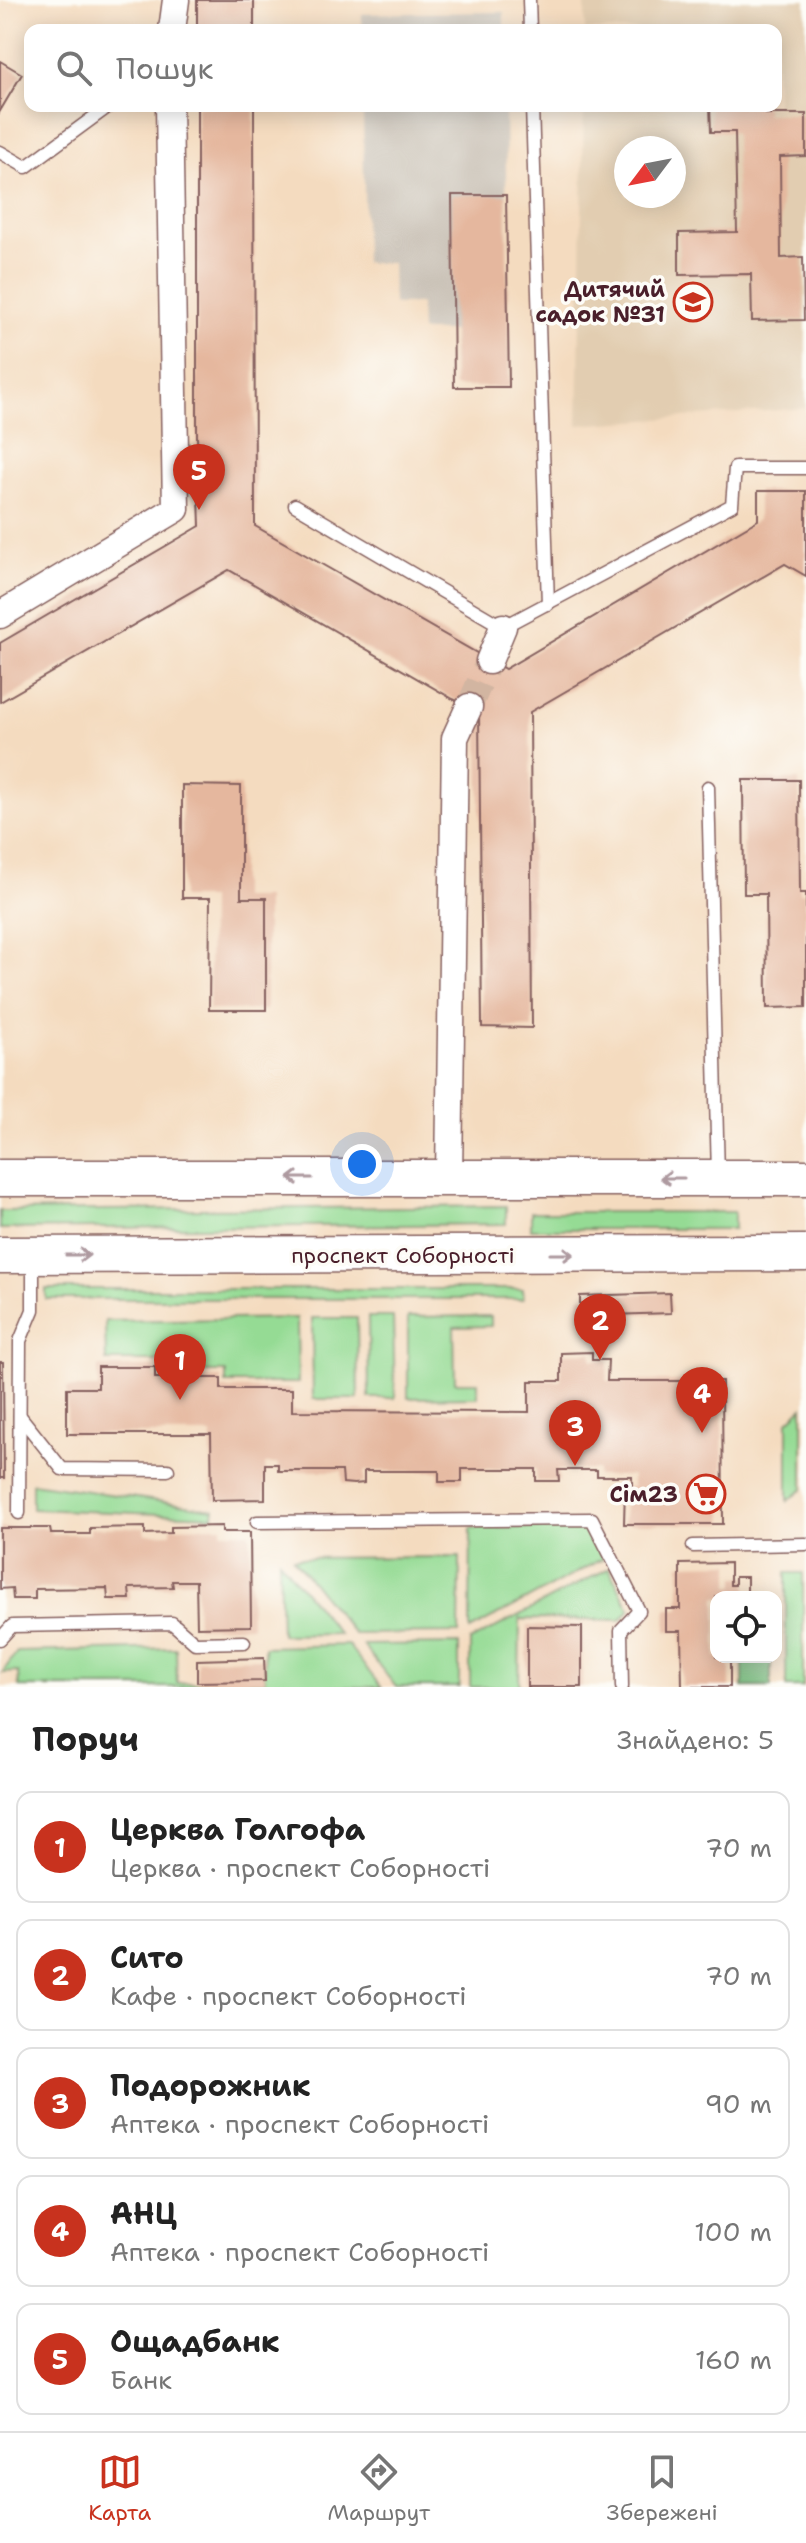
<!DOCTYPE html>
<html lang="uk">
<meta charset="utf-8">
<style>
body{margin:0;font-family:"Shantell Sans",sans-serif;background:#f6f6f6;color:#222}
.controls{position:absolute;right:24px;bottom:24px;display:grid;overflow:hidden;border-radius:16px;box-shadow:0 4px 20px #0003}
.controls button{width:72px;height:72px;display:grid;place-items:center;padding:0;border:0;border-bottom:2px solid #e0e0e0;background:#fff;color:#222;font:40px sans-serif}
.compass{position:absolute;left:614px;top:136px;width:72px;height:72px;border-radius:50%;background:#fff;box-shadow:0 4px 20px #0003;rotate:238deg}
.you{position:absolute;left:362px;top:1164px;width:28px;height:28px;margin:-20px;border:6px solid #fff;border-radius:50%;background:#1a73e8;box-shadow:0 0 0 12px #1a73e833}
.badge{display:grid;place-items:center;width:52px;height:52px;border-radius:50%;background:#c8321e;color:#fff;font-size:26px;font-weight:700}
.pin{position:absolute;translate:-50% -66px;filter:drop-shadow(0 2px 4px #0008)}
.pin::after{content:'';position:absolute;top:42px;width:28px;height:24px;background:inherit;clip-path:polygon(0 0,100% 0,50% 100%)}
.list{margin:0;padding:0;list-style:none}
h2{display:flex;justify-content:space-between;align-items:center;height:104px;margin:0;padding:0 32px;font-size:34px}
h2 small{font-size:26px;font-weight:400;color:#767676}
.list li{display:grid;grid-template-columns:52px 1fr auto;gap:24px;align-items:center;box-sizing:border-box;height:112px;margin:0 16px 16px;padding:0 16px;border:2px solid #e0e0e0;border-radius:16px}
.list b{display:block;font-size:30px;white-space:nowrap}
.list p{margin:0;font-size:26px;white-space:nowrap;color:#767676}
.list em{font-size:26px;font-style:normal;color:#767676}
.icon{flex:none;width:44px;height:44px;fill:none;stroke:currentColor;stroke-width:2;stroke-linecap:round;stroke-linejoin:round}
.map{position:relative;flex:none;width:806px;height:1687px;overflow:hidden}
.search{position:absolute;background:#fff;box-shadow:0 4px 20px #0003;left:24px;right:24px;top:24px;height:88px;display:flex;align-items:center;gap:20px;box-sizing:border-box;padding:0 28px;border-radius:16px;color:#767676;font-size:30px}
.sheet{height:744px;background:#fff}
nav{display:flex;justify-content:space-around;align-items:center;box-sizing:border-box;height:112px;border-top:2px solid #e0e0e0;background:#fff;font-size:22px;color:#767676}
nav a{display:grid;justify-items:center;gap:4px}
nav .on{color:#c8321e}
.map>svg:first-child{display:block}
.built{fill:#e2cdb1;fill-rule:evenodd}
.industrial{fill:#cbc3b8}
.green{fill:#95db94;stroke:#707d60;stroke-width:2}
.forest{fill:#78bb7e;stroke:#616d54;stroke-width:2}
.building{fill:#e5b79e}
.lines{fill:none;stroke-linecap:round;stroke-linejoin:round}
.minor-tunnel{stroke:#d2b5a1;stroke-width:26;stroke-dasharray:26 13;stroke-linecap:butt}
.service-casing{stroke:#86615f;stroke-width:15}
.minor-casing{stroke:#86615f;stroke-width:29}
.secondary-casing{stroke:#86615f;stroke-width:39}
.service{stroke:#fff;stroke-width:12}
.minor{stroke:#fff;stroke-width:26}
.secondary{stroke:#fff;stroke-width:36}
.oneway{stroke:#ae9aa0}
.labels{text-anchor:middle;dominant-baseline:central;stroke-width:7;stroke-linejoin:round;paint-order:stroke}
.poi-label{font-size:22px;font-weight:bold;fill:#4a1f2b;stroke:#fdfcf7;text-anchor:end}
.street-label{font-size:22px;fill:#4a1f2b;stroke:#fdfcf7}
</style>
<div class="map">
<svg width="806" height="1687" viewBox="0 0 806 1687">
<rect width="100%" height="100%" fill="#fdfcf7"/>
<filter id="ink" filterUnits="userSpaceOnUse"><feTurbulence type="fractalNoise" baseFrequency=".0125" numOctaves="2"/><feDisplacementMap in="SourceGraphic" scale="16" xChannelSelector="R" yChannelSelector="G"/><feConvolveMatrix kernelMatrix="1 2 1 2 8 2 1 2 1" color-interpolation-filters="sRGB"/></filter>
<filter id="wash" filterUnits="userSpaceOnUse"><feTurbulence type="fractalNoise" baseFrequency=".006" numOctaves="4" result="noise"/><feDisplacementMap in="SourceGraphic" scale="32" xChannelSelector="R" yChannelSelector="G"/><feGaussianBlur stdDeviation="1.8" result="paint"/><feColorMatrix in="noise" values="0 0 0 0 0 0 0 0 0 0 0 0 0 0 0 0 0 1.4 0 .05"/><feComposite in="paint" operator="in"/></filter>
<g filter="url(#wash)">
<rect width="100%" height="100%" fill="#f4dbbf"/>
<!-- built -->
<path class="built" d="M585,0H806V408L578,425L584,106H776V30H585ZM626,148H674V196H626Z"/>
<!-- industrial -->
<g class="industrial">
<polygon points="504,12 504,30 362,30 362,14"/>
<polygon points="363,106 505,106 509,387 454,387 453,331 421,331 420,304 393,304 392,263 365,263"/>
</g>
<!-- green -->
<g class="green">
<polygon points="506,1206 506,1224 0,1229 0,1211"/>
<rect x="531" y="1212" width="203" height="17"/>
<rect x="46" y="1289" width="477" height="10"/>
<polygon points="491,1316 491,1326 454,1327 455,1382 478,1382 478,1397 408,1398 408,1317"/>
<polygon points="368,1317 393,1317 395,1398 369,1398"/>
<polygon points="297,1318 298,1383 226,1383 226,1372 161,1372 160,1361 106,1361 105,1321"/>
<polygon points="312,1318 357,1318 358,1399 313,1399"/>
<polygon points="803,1407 803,1489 788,1501 788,1421"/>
<polygon points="32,1483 214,1509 213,1516 32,1509"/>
<polygon points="578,1527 594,1538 604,1558 470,1630 471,1528"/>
<polygon points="460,1557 459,1633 354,1634 293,1558"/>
<polygon points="279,1560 339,1634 281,1635"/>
<polygon points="609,1568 630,1609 621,1620 520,1619 519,1687 470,1687 470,1641"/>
<rect x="786" y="1573" width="17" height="114"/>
<polygon points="459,1644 459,1687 396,1687 363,1645"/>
<polygon points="348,1645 381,1687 19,1687 18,1672 2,1673 17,1652 176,1648 177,1683 265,1681 264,1647"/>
</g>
<!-- forest -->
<rect class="forest" x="743" y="1657" width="28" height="30"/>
<g id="blocks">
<!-- building -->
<g class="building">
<rect x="197" y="0" width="57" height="30"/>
<polygon points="0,61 22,74 0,111"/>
<polygon points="197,106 254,106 255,526 505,669 758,520 758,491 806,491 806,576 785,564 530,712 532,1028 482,1027 479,711 453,699 229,570 0,702 0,643 200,526 197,437"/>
<polygon points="710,106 766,106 766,114 806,114 806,156 780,157 781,258 803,257 804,320 752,321 751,274 679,275 679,233 737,232 735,132 711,132"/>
<polygon points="452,195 506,195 509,387 454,387"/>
<polygon points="743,780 799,780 800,893 806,893 806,1007 767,1008 766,894 744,894"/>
<polygon points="182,785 241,786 241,898 266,898 266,1010 209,1010 210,898 182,898"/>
<polygon points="670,1293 671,1313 580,1316 580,1296"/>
<polygon points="592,1352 592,1360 608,1360 607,1381 722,1381 723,1524 624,1524 625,1487 632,1487 632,1476 597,1476 597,1470 558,1470 559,1481 536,1481 536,1469 462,1469 462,1482 439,1482 439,1471 364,1471 364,1483 354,1484 343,1483 342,1471 278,1471 278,1464 265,1464 265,1499 212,1500 211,1434 67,1434 67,1388 98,1388 98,1367 155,1367 155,1378 221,1378 221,1389 292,1389 292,1411 529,1412 529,1381 561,1381 561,1353"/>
<polygon points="0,1362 3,1362 4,1478 0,1478"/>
<polygon points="222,1526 222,1532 250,1532 251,1626 197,1627 196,1581 172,1581 173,1587 129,1588 130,1599 108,1599 107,1588 35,1589 35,1599 13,1599 12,1588 0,1589 0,1528 50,1528 51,1534 90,1534 90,1528 145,1527 145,1534 171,1533 171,1527"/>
<polygon points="730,1563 730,1585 735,1585 735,1577 747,1577 747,1597 716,1597 716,1657 730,1657 730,1687 682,1687 681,1631 666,1631 666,1609 680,1609 680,1564"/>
<polygon points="527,1626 582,1627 582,1687 527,1687"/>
<polygon points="264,1658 265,1681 197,1682 197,1660"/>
</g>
</g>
</g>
<g filter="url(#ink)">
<use href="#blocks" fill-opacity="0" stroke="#86615f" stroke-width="2"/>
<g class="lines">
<!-- minor-tunnel -->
<polyline class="minor-tunnel" points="469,707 489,661"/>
<defs>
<g id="service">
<polyline points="529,0 530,30"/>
<polyline points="532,106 548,604"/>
<polyline points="0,152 26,167 109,106"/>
<polyline points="295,505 503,627 732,505 735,468 806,468"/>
<polyline points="708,787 718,1175"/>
<polyline points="20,1416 62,1469 168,1470"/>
<polyline points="19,1513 20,1341 33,1310 33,1258"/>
<polyline points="257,1522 592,1519 639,1611 621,1630 622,1687"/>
<polyline points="693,1546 806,1544"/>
<polyline points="0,1639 12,1626 172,1623 195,1643 244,1642"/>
</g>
<g id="minor">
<polyline points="172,30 176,0"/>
<polyline points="0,615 176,509 169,106"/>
<polyline points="489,661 503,627"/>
<polyline points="449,1177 455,738 469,707"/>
</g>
<g id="secondary">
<polyline points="0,1178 806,1178"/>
<polyline points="0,1255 806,1253"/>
</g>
</defs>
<!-- service casing -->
<use href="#service" class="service-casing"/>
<!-- minor casing -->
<use href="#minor" class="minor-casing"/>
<!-- secondary casing -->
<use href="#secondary" class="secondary-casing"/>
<!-- service -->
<use href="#service" class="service"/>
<!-- minor -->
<use href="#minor" class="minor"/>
<!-- secondary -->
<use href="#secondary" class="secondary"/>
</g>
<!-- one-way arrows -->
<defs><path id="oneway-shaft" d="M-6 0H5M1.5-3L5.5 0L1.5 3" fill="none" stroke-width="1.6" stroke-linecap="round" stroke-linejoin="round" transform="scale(2)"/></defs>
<g class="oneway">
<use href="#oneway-shaft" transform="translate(300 1178) rotate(180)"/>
<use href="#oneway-shaft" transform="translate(672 1178) rotate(-180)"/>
<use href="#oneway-shaft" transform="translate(562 1254)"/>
<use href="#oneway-shaft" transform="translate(78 1255)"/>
</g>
</g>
<!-- icons -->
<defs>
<symbol id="school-ring" viewBox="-11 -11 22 22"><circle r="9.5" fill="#fdfcf7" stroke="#c8321e" stroke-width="1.5"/><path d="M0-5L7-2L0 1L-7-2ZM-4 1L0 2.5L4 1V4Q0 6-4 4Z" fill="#c8321e"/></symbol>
<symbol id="supermarket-ring" viewBox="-11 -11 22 22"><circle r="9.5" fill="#fdfcf7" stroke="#c8321e" stroke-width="1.5"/><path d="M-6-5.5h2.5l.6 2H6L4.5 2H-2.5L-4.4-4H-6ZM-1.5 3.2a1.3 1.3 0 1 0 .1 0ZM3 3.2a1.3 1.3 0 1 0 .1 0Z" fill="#c8321e"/></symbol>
</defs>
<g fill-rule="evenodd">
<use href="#school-ring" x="671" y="280" width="44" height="44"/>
<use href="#supermarket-ring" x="684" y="1472" width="44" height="44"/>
</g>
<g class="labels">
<!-- poi labels -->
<g class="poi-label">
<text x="665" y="289">Дитячий<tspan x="665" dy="25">садок №31</tspan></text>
<text x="678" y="1494">Сім23</text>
</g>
<!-- street labels -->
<g class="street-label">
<text x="403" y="1255">проспект Соборності</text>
</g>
</g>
</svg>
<div class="controls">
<button><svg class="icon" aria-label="locate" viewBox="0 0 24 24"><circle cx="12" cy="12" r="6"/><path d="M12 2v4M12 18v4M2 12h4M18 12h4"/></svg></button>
</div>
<svg class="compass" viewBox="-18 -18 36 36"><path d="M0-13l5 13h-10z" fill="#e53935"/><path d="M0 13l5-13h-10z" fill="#767676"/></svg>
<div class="you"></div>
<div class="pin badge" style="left:180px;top:1400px">1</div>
<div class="pin badge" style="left:600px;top:1360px">2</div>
<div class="pin badge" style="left:575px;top:1466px">3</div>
<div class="pin badge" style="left:702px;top:1433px">4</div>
<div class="pin badge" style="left:199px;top:510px">5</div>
<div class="search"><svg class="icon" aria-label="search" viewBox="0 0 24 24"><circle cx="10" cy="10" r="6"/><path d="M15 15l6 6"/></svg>Пошук</div>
</div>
<section class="sheet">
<h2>Поруч<small>Знайдено: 5</small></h2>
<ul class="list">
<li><span class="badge">1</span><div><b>Церква Голгофа</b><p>Церква · проспект Соборності</p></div><em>70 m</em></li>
<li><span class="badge">2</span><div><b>Сито</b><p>Кафе · проспект Соборності</p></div><em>70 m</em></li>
<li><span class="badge">3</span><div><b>Подорожник</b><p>Аптека · проспект Соборності</p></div><em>90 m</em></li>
<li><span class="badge">4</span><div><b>АНЦ</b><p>Аптека · проспект Соборності</p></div><em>100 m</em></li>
<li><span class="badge">5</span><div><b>Ощадбанк</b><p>Банк</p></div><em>160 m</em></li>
</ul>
</section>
<nav>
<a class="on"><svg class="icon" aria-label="map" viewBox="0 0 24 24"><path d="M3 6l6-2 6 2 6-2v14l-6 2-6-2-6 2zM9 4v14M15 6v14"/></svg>Карта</a>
<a><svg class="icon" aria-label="directions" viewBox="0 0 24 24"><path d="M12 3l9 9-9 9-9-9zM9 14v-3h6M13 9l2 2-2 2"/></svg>Маршрут</a>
<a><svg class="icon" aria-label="saved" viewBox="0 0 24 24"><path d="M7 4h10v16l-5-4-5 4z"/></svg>Збережені</a>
</nav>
